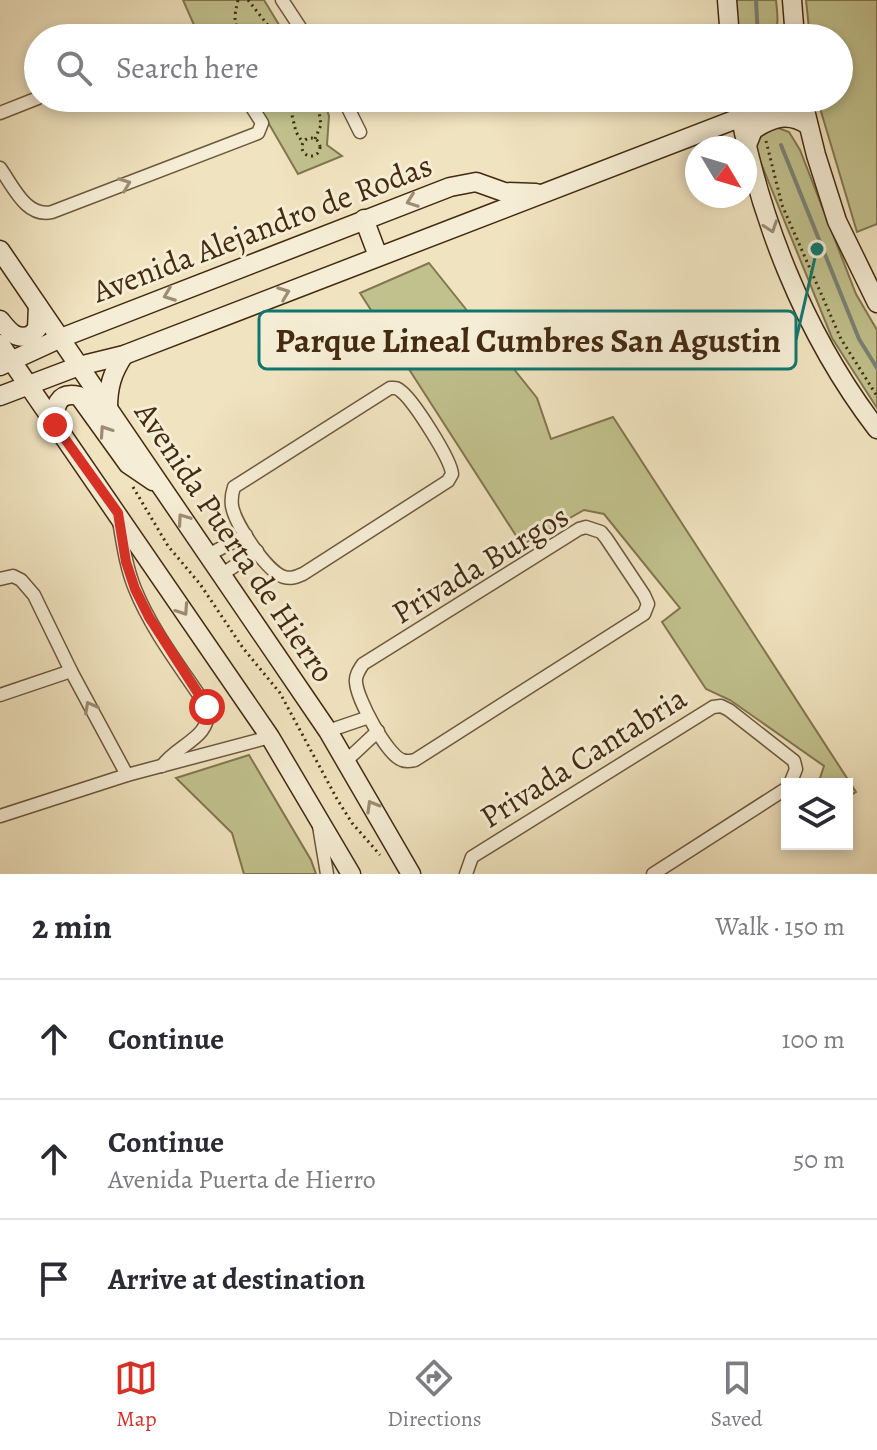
<!DOCTYPE html>
<meta charset="utf-8">
<style>
body{margin:0;font-family:Alegreya,serif;background:#f2f2f3;color:#2b2b33}
.controls{position:absolute;right:24px;bottom:24px;display:grid;overflow:hidden;border-radius:0px;box-shadow:0 4px 12px #0003}
.controls button{width:72px;height:72px;display:grid;place-items:center;padding:0;border:0;border-bottom:2px solid #e1e1e2;background:#fff;color:#2b2b33;font:40px sans-serif}
.compass{position:absolute;left:685px;top:136px;width:72px;height:72px;border-radius:50%;background:#fff;box-shadow:0 4px 12px #0003;rotate:128deg}
.stop{position:absolute;width:24px;height:24px;margin:-18px;border:6px solid #d93025;border-radius:50%;background:#fff}
.stop.end{background:#d93025;border-color:#fff;box-shadow:0 2px 8px #0008}
.list{margin:0;padding:0;list-style:none}
h2{display:flex;justify-content:space-between;align-items:center;height:104px;margin:0;padding:0 32px;font-size:34px}
h2 small{font-size:26px;font-weight:400;color:#7c7c81}
.list li{display:grid;grid-template-columns:52px 1fr auto;gap:24px;align-items:center;box-sizing:border-box;height:120px;padding:0 32px;border-top:2px solid #e1e1e2}
.list b{display:block;font-size:30px;white-space:nowrap}
.list p{margin:0;font-size:26px;white-space:nowrap;color:#7c7c81}
.list em{font-size:26px;font-style:normal;color:#7c7c81}
.icon{flex:none;width:44px;height:44px;fill:none;stroke:currentColor;stroke-width:2;stroke-linecap:round;stroke-linejoin:round}
.map{position:relative;flex:none;width:877px;height:874px;overflow:hidden}
.search{position:absolute;background:#fff;box-shadow:0 4px 12px #0003;left:24px;right:24px;top:24px;height:88px;display:flex;align-items:center;gap:20px;box-sizing:border-box;padding:0 28px;border-radius:44px;color:#7c7c81;font-size:30px}
.sheet{height:464px;background:#fff}
nav{display:flex;justify-content:space-around;align-items:center;box-sizing:border-box;height:112px;border-top:2px solid #e1e1e2;background:#fff;font-size:22px;color:#7c7c81}
nav a{display:grid;justify-items:center;gap:4px}
nav .on{color:#d93025}
.map>svg:first-child{display:block}
.green{fill:#c1c18d;stroke:#82764f;stroke-width:2}
.lines{fill:none;stroke-linecap:round;stroke-linejoin:round}
.stream{stroke:#798276;stroke-width:4}
.street-casing{stroke:#6e583c;stroke-width:15}
.secondary-casing{stroke:#432a11;stroke-width:21}
.path{stroke:#432a11;stroke-width:3;stroke-dasharray:2 4;stroke-linecap:butt}
.street{stroke:#f5edd5;stroke-width:12}
.secondary{stroke:#f5edd5;stroke-width:18}
.oneway{stroke:#9c8c73}
.route{stroke:#d93025;stroke-width:10}
.labels{text-anchor:middle;dominant-baseline:central;stroke-width:6;stroke-linejoin:round;paint-order:stroke}
.street-label{font-size:32px;fill:#432a11;stroke:#f5edd5}
.leader{fill:none;stroke:#0f766e;stroke-width:3}
.callout-dot{fill:#0f766e;stroke:#f5edd5;stroke-width:3}
.callout{fill:#f5edd5;stroke:#0f766e;stroke-width:3}
.callout-label{font-size:34px;text-anchor:middle;font-weight:bold;fill:#432a11}
</style>
<div class="map">
<svg width="877" height="874" viewBox="0 0 877 874">
<rect width="100%" height="100%" fill="#f0e3bf"/>
<filter id="stains"><feTurbulence type="fractalNoise" baseFrequency=".0025" numOctaves="4"/><feColorMatrix values="0 0 0 0 .2 0 0 0 0 .09 0 0 0 0 .02 0 0 0 .5 -.17"/></filter>
<radialGradient id="worn" r=".72"><stop offset=".6" stop-color="#630" stop-opacity="0"/><stop offset="1" stop-color="#630" stop-opacity=".3"/></radialGradient>
<!-- green -->
<g class="green">
<polygon points="183,0 264,0 287,38 220,38 194,25"/>
<path d="M733,0H776C777,14 781,27 770,38H740L735,32Z"/>
<polygon points="806,0 877,0 877,224 857,232 817,98 839,98 839,38 810,38"/>
<polygon points="254,98 323,98 329,116 327,145 342,156 298,174"/>
<polygon points="770,125 789,132 800,150 856,294 877,330 877,408 832,338 754,146"/>
<polygon points="429,263 537,398 551,439 613,417 856,792 847,798 847,784 821,784 819,781 824,766 730,700 706,689 662,622 680,608 604,514 584,510 522,545 360,293"/>
<polygon points="249,755 311,860 316,874 244,874 232,833 176,778"/>
</g>
<g class="lines">
<!-- stream -->
<g class="stream">
<polyline points="756,0 758,38"/>
<polyline points="781,145 859,339 877,368"/>
</g>
<defs>
<g id="street">
<polyline points="282,0 307,38"/>
<polyline points="189,38 204,38"/>
<polyline points="343,98 360,132"/>
<polyline points="0,113 38,98"/>
<path d="M0,168C13,186 26,218 52,212L258,133L262,123L246,98"/>
<path d="M390,388C396,388 396,387 402,392C414,402 451,459 452,474L448,481L303,574C296,577 291,579 284,577C267,572 235,524 232,506C231,499 232,493 234,487Z"/>
<path d="M119,521C123,544 126,567 135,589C152,631 182,669 207,707C213,738 177,744 162,766"/>
<path d="M586,527L601,532L606,538L644,595L648,604L644,614L415,760C410,761 407,762 402,760C387,755 357,699 356,682C355,676 359,670 363,664L579,529Z"/>
<polyline points="208,555 246,535"/>
<polyline points="221,575 257,551"/>
<polyline points="0,579 13,576 21,580 34,595 71,671 127,775"/>
<polyline points="0,695 71,671"/>
<polyline points="328,731 369,717"/>
<polyline points="346,761 378,731"/>
<polyline points="0,816 127,775 270,737"/>
<polyline points="319,826 327,874"/>
<polyline points="466,874 472,857 713,707 721,706 729,710 794,761 796,769 790,784"/>
<polyline points="653,874 787,788"/>
</g>
<g id="secondary">
<polyline points="727,0 730,38"/>
<polyline points="792,0 795,38"/>
<path d="M737,98C758,216 804,334 877,429"/>
<polyline points="802,98 816,155 837,221 877,303"/>
<path d="M747,145L753,130C772,117 789,112 808,125"/>
<polyline points="364,219 378,256"/>
<polyline points="0,250 328,731 411,874"/>
<path d="M0,320C9,331 16,341 31,335L37,329L38,306"/>
<polyline points="0,344 270,737 351,874"/>
<polyline points="0,366 61,338 450,187 476,182 504,192 536,193"/>
<polyline points="0,396 79,366 124,355 791,98"/>
<path d="M108,408C108,387 112,373 124,355"/>
<path d="M55,425C54,407 57,391 79,396L128,464L153,481"/>
</g>
</defs>
<!-- street casing -->
<use href="#street" class="street-casing"/>
<!-- secondary casing -->
<use href="#secondary" class="secondary-casing"/>
<!-- path -->
<g class="path">
<path d="M238,0C234,17 232,26 246,38"/>
<polyline points="248,0 278,38"/>
<polyline points="288,98 296,132 303,143"/>
<circle cx="311" cy="147" r="9"/>
<polyline points="315,139 321,125 317,98"/>
<polyline points="766,141 782,205 841,339 877,396"/>
<polyline points="133,487 168,546 200,584 243,648 280,693 337,799 352,823 380,855"/>
</g>
<!-- street -->
<use href="#street" class="street"/>
<!-- secondary -->
<use href="#secondary" class="secondary"/>
</g>
<!-- one-way arrows -->
<defs><path id="oneway-chevron" d="M-2-3.5L2.5 0L-2 3.5" fill="none" stroke-width="1.6" stroke-linecap="round" stroke-linejoin="round" transform="scale(2)"/></defs>
<g class="oneway">
<use href="#oneway-chevron" transform="translate(125 184) rotate(-21)"/>
<use href="#oneway-chevron" transform="translate(412 201) rotate(160)"/>
<use href="#oneway-chevron" transform="translate(771 227) rotate(71)"/>
<use href="#oneway-chevron" transform="translate(284 293) rotate(-21)"/>
<use href="#oneway-chevron" transform="translate(169 295) rotate(159)"/>
<use href="#oneway-chevron" transform="translate(105 431) rotate(-124)"/>
<use href="#oneway-chevron" transform="translate(183 519) rotate(-125)"/>
<use href="#oneway-chevron" transform="translate(183 610) rotate(56)"/>
<use href="#oneway-chevron" transform="translate(90 707) rotate(-118)"/>
<use href="#oneway-chevron" transform="translate(372 806) rotate(-120)"/>
</g>
<g class="lines">
<!-- route -->
<polyline class="route" points="55,425 118,513 126,562 135,589 149,617 207,707"/>
</g>
<g class="labels">
<!-- street labels -->
<g class="street-label">
<text transform="translate(262 228) rotate(-21)">Avenida Alejandro de Rodas</text>
<text transform="translate(235 542) rotate(56)">Avenida Puerta de Hierro</text>
<text transform="translate(480 564) rotate(-31)">Privada Burgos</text>
<text transform="translate(583 757) rotate(-32)">Privada Cantabria</text>
</g>
</g>
<!-- callouts -->
<path class="leader" d="M817 249L796 340"/>
<circle class="callout-dot" cx="817" cy="249" r="8"/>
<rect class="callout" x="259" y="311" width="537" height="58" rx="8"/>
<g class="callout-label">
<text x="528" y="352">Parque Lineal Cumbres San Agustin</text>
</g>
<rect width="100%" height="100%" filter="url(#stains)"/>
<rect width="100%" height="100%" fill="url(#worn)"/>
</svg>
<div class="controls">
<button><svg class="icon" aria-label="layers" viewBox="0 0 24 24"><path d="M12 4l9 5-9 5-9-5zM3 14l9 5 9-5"/></svg></button>
</div>
<svg class="compass" viewBox="-18 -18 36 36"><path d="M0-13l5 13h-10z" fill="#e53935"/><path d="M0 13l5-13h-10z" fill="#7c7c81"/></svg>
<div class="stop" style="left:207px;top:707px"></div>
<div class="stop end" style="left:55px;top:425px"></div>
<div class="search"><svg class="icon" aria-label="search" viewBox="0 0 24 24"><circle cx="10" cy="10" r="6"/><path d="M15 15l6 6"/></svg>Search here</div>
</div>
<section class="sheet">
<h2>2 min<small>Walk · 150 m</small></h2>
<ul class="list">
<li><svg class="icon" aria-label="ahead" viewBox="0 0 24 24"><path d="M12 20V5M6 11l6-6 6 6"/></svg><div><b>Continue</b></div><em>100 m</em></li>
<li><svg class="icon" aria-label="ahead" viewBox="0 0 24 24"><path d="M12 20V5M6 11l6-6 6 6"/></svg><div><b>Continue</b><p>Avenida Puerta de Hierro</p></div><em>50 m</em></li>
<li><svg class="icon" aria-label="arrive" viewBox="0 0 24 24"><path d="M6 21V4h12l-3 4 3 4H6"/></svg><div><b>Arrive at destination</b></div></li>
</ul>
</section>
<nav>
<a class="on"><svg class="icon" aria-label="map" viewBox="0 0 24 24"><path d="M3 6l6-2 6 2 6-2v14l-6 2-6-2-6 2zM9 4v14M15 6v14"/></svg>Map</a>
<a><svg class="icon" aria-label="directions" viewBox="0 0 24 24"><path d="M12 3l9 9-9 9-9-9zM9 14v-3h6M13 9l2 2-2 2"/></svg>Directions</a>
<a><svg class="icon" aria-label="saved" viewBox="0 0 24 24"><path d="M7 4h10v16l-5-4-5 4z"/></svg>Saved</a>
</nav>
